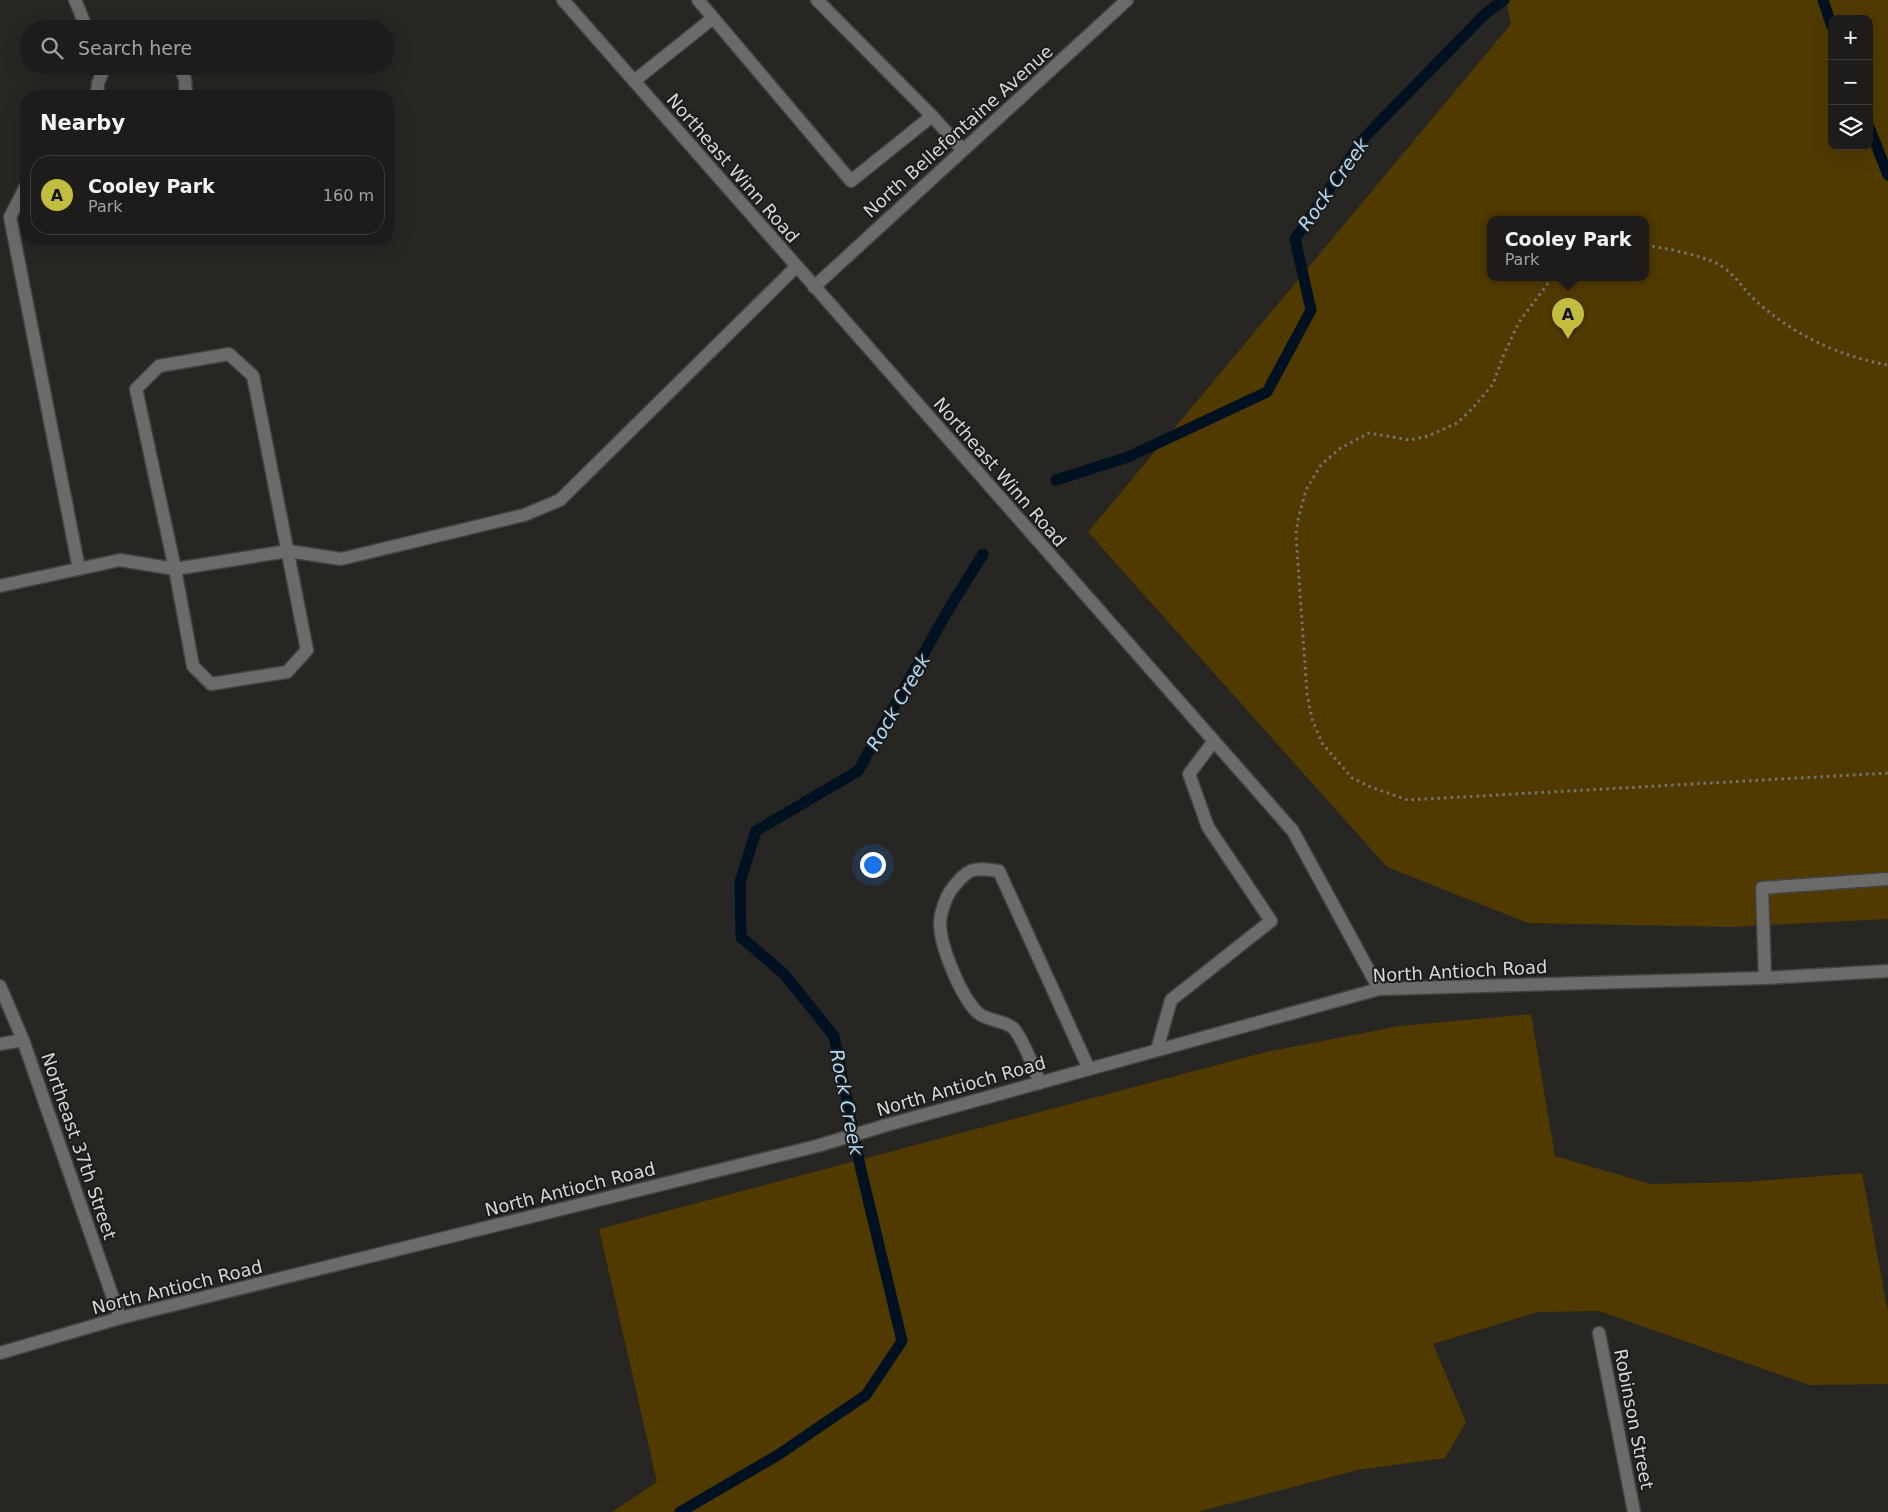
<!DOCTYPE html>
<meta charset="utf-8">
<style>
body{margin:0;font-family:"DejaVu Sans",sans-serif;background:#252523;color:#f1f3f6}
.controls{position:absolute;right:15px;top:15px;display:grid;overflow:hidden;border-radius:10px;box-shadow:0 5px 20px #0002}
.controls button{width:45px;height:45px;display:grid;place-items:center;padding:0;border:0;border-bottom:1px solid #3b3a39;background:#1d1c1a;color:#f1f3f6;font:25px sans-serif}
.you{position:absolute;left:872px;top:864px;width:18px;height:18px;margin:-12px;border:4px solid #fff;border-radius:50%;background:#1a73e8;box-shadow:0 0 0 8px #1a73e833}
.badge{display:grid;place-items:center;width:32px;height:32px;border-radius:50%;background:#c3bd3f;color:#111;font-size:16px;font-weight:700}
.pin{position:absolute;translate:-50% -41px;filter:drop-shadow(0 1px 2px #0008)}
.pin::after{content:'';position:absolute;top:26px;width:18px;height:15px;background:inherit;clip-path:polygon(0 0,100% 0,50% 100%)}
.popup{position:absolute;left:1487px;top:216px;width:162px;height:65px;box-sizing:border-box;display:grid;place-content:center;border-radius:10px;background:#1d1c1a;filter:drop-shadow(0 1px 4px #0005);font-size:16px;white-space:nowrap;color:#a0a1a2}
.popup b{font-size:19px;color:#f1f3f6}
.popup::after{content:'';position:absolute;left:50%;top:100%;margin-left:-10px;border:10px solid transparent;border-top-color:#1d1c1a}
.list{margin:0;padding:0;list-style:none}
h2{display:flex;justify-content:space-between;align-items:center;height:65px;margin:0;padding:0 20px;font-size:21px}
h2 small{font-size:16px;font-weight:400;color:#a0a1a2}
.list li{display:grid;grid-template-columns:32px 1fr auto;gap:15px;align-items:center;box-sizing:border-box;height:80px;margin:0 10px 10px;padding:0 10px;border:1px solid #3b3a39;border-radius:20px}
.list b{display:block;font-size:19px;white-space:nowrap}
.list p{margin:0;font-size:16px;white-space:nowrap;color:#a0a1a2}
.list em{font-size:16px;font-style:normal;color:#a0a1a2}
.icon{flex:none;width:28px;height:28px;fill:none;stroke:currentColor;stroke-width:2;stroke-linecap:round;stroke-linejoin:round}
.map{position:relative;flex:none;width:1888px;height:1512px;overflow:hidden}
.search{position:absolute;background:#1d1c1a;box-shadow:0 5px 20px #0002;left:20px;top:20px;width:375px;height:55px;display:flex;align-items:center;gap:12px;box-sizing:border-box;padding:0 18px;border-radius:28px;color:#a0a1a2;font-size:19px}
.panel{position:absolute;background:#1d1c1a;box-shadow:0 5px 20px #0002;left:20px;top:90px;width:375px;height:155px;border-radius:20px}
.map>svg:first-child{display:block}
.green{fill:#503a00;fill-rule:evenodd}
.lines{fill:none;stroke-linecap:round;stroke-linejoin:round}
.stream{stroke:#001121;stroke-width:11}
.minor-casing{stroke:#444341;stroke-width:15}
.path{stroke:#747370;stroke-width:3;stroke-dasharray:2.5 4;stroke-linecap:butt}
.minor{stroke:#6d6b69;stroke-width:12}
.labels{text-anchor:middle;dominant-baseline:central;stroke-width:4;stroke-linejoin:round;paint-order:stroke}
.street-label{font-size:18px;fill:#d7d6d4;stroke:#1d1c1a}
.water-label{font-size:19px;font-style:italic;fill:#b1daf7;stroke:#1d1c1a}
</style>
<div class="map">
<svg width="1888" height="1512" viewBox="0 0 1888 1512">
<rect width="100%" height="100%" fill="#272623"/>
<!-- green -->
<g class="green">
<path d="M1506,0H1888V919L1731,927L1528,923L1387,867L1088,532L1511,24ZM1832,19H1869V146H1832ZM1490,220H1646V278H1490Z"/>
<polygon points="1531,1014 1555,1156 1651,1184 1743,1182 1862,1173 1888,1312 1888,1384 1809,1385 1599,1311 1538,1312 1433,1344 1466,1422 1445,1458 1358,1470 1197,1512 612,1512 657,1482 599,1229 1266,1052 1399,1026"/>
</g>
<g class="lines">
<!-- stream -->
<g class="stream">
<polyline points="1823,0 1832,27"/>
<polyline points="1869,127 1888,175"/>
<polyline points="1056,480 1128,457 1267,392 1311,310 1295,239 1363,139 1485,14 1504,0"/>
<polyline points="680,1512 778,1455 866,1395 902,1341 861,1170 834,1036 784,974 741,937 740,882 756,831 858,771 947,612 983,554"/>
</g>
<defs>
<g id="minor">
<polyline points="75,0 87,29"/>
<polyline points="563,0 1293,831 1379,989"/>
<polyline points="698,0 851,181 932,116 963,150"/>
<polyline points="817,0 932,116"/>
<polyline points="179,66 185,79 186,96"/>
<polyline points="634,81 713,18"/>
<polyline points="97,96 98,83 105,66"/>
<polyline points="26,186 10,217 79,569"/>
<polyline points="814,287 1127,0"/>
<polygon points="229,354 253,376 307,650 287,672 211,684 193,666 175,569 136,389 159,366"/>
<polyline points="0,586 120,560 175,569 288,551 341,559 524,515 560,500 796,267"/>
<polyline points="1765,978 1762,888 1888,879"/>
<polyline points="0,986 23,1040 120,1318"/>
<polyline points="0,1044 23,1040"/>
<polyline points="1157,1050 1171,1000 1271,921 1208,827 1189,774 1214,741"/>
<path d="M1040,1083C1035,1071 1022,1036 1013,1028C1004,1020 987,1021 978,1013C961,997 940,946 940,923C940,914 946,897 951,890C968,868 972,867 999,871L1089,1069"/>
<polyline points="1599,1333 1634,1512"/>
<polyline points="0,1353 120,1318 817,1146 887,1125 1379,989 1765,978 1888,971"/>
</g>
</defs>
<!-- minor casing -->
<use href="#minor" class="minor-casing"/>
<!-- path -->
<g class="path">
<path d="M1646,245C1667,249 1705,255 1723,267C1736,276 1744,290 1755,300C1792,334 1838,356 1888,365"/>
<polyline points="1552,278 1519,322 1504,354 1493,384 1472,409 1457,423 1428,436 1410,440 1369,433 1339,449 1321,465 1306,490 1298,520 1296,535 1307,694 1312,719 1322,743 1352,778 1373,788 1408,800 1888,773"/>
</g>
<!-- minor -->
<use href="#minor" class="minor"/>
</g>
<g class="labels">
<!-- street labels -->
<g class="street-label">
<text transform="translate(958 131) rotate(-42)">North Bellefontaine Avenue</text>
<text transform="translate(733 168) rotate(49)">Northeast Winn Road</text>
<text transform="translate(1000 472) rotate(49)">Northeast Winn Road</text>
<text transform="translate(1460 971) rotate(-3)">North Antioch Road</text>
<text transform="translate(961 1086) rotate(-16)">North Antioch Road</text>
<text transform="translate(79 1146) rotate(71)">Northeast 37th Street</text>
<text transform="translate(570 1189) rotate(-14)">North Antioch Road</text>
<text transform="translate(177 1287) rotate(-14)">North Antioch Road</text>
<text transform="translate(1634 1419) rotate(79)">Robinson Street</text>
</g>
<!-- water labels -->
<g class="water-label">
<text transform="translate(1333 184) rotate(-55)">Rock Creek</text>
<text transform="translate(898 702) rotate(-60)">Rock Creek</text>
<text transform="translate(847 1102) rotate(79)">Rock Creek</text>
</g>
</g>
</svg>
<div class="controls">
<button>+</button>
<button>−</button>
<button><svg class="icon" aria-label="layers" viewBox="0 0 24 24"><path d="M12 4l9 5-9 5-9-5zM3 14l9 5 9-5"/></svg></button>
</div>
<div class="you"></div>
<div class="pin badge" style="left:1568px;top:339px">A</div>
<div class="popup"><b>Cooley Park</b>Park</div>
<div class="search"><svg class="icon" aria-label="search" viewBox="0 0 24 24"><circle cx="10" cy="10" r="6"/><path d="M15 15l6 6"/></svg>Search here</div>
<section class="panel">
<h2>Nearby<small></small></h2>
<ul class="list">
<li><span class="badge">A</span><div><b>Cooley Park</b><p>Park</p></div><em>160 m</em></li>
</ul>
</section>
</div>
